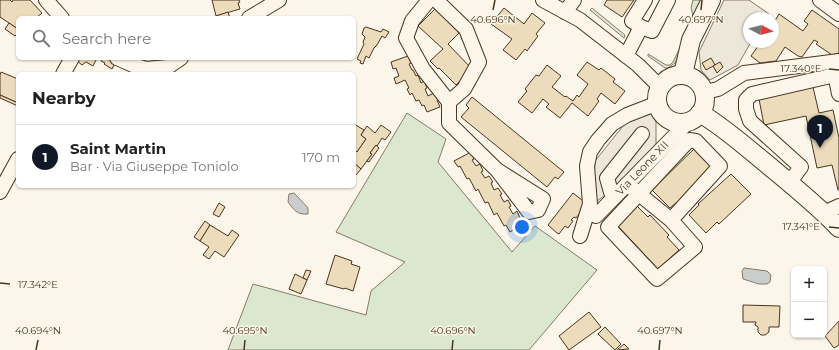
<!DOCTYPE html>
<meta charset="utf-8">
<style>
body{margin:0;font-family:Montserrat,sans-serif;background:#f6f6f6;color:#222}
.controls{position:absolute;right:12px;bottom:12px;display:grid;overflow:hidden;border-radius:6px;box-shadow:0 1px 3px #0004}
.controls button{width:36px;height:36px;display:grid;place-items:center;padding:0;border:0;border-bottom:1px solid #e0e0e0;background:#fff;color:#222;font:20px sans-serif}
.compass{position:absolute;left:743px;top:12px;width:36px;height:36px;border-radius:50%;background:#fff;box-shadow:0 1px 3px #0004;rotate:97deg}
.you{position:absolute;left:522px;top:227px;width:14px;height:14px;margin:-10px;border:3px solid #fff;border-radius:50%;background:#1a73e8;box-shadow:0 0 0 6px #1a73e833}
.badge{display:grid;place-items:center;width:26px;height:26px;border-radius:50%;background:#111827;color:#fff;font-size:13px;font-weight:700}
.pin{position:absolute;translate:-50% -33px;filter:drop-shadow(0 1px 2px #0008)}
.pin::after{content:'';position:absolute;top:21px;width:14px;height:12px;background:inherit;clip-path:polygon(0 0,100% 0,50% 100%)}
.list{margin:0;padding:0;list-style:none}
h2{display:flex;justify-content:space-between;align-items:center;height:52px;margin:0;padding:0 16px;font-size:17px}
h2 small{font-size:13px;font-weight:400;color:#767676}
.list li{display:grid;grid-template-columns:26px 1fr auto;gap:12px;align-items:center;box-sizing:border-box;height:64px;padding:0 16px;border-top:1px solid #e0e0e0}
.list b{display:block;font-size:15px;white-space:nowrap}
.list p{margin:0;font-size:13px;white-space:nowrap;color:#767676}
.list em{font-size:13px;font-style:normal;color:#767676}
.icon{flex:none;width:22px;height:22px;fill:none;stroke:currentColor;stroke-width:2;stroke-linecap:round;stroke-linejoin:round}
.map{position:relative;flex:none;width:839px;height:350px;overflow:hidden}
.search{position:absolute;background:#fff;box-shadow:0 1px 3px #0004;left:16px;top:16px;width:340px;height:44px;display:flex;align-items:center;gap:10px;box-sizing:border-box;padding:0 14px;border-radius:6px;color:#767676;font-size:15px}
.panel{position:absolute;background:#fff;box-shadow:0 1px 3px #0004;left:16px;top:72px;width:340px;height:116px;border-radius:6px}
.map>svg:first-child{display:block}
.green{fill:#dce7d0;stroke:#887966}
.parking{fill:#ede7d9;stroke:#887966}
.water{fill:#c9cecd;stroke:#887966}
.building{fill:#ecdcbc;stroke:#4a3520}
.lines{fill:none;stroke-linecap:round;stroke-linejoin:round}
.minor-casing{stroke:#4a3520;stroke-width:16}
.major-casing{stroke:#4a3520;stroke-width:20}
.minor{stroke:#fbf6e9;stroke-width:14}
.major{stroke:#fbf6e9;stroke-width:18}
.ticks{fill:none;stroke:#4a3520;stroke-width:1.5}
.labels{text-anchor:middle;dominant-baseline:central;stroke-width:3;stroke-linejoin:round;paint-order:stroke}
.street-label{font-size:11px;fill:#4a3520;stroke:#fbf6e9}
.ticks-label{font-size:10px;text-anchor:middle;fill:#4a3520;stroke:#fbf6e9;stroke-width:3;stroke-linejoin:round;paint-order:stroke}
</style>
<div class="map">
<svg width="839" height="350" viewBox="0 0 839 350">
<rect width="100%" height="100%" fill="#fbf6e9"/>
<!-- green -->
<g class="green">
<polygon points="693,0 707,0 675,63 668,68 665,68 648,56 648,54 666,65 670,65 673,62 694,19 691,8"/>
<polygon points="592,8 625,35 624,38 590,10"/>
<polygon points="407,113 446,139 438,162 512,252 535,226 597,270 529,350 228,350 253,284 366,315 371,291 405,262 336,232"/>
</g>
<!-- parking -->
<g class="parking">
<polygon points="724,0 749,0 769,14 766,18 749,18 749,42 751,42 738,65 710,80 701,70 699,52"/>
<polygon points="654,111 656,123 656,144 623,182 593,204 595,161 627,121"/>
</g>
<!-- water -->
<g class="water">
<path d="M294,193L296,195L308,208V214C297,215 294,210 288,202L289,194Z"/>
<polygon points="744,268 767,271 771,275 770,282 767,284 759,284 743,279 742,271"/>
</g>
<!-- building -->
<g class="building">
<polygon points="0,0 10,0 12,2 13,0 30,0 42,13 36,18 18,18 18,29 0,17"/>
<polygon points="212,0 239,0 240,2 238,3 240,9 216,16"/>
<polygon points="607,0 634,0 622,17 604,5"/>
<polygon points="504,8 524,24 532,13 545,23 536,34 538,36 527,51 525,49 516,60 503,50 512,39 491,24"/>
<polygon points="435,9 459,33 448,44 472,69 456,85 439,68 438,69 430,61 443,49 418,26"/>
<polygon points="812,10 839,29 839,53 832,55 816,44 818,42 814,40 802,57 798,56 785,47 776,61 760,63 751,56 761,42 773,42 773,24 779,14 803,31 808,24 804,21"/>
<polygon points="228,12 230,18 217,18 216,16"/>
<polygon points="9,23 18,29 18,33 15,36 5,29"/>
<polygon points="366,27 381,32 383,29 389,32 385,38 382,36 377,45 374,48 369,58 366,56 363,64 360,63 361,61 357,59 364,44 363,42 365,37 362,34 364,28"/>
<polygon points="408,56 411,63 409,64 412,70 413,70 416,76 418,75 421,83 424,81 427,88 425,89 428,96 436,92 439,99 437,100 440,107 427,112 424,105 422,106 419,100 416,101 412,93 410,95 407,89 409,88 405,80 396,84 394,78 399,76 396,68 393,69 391,62"/>
<polygon points="77,58 97,58 93,66 86,62 82,65 76,60"/>
<polygon points="102,58 106,58 115,63 112,69 104,64 105,63 101,61"/>
<polygon points="711,58 715,65 706,70 702,63"/>
<polygon points="587,62 599,70 601,68 615,79 613,82 625,91 615,104 601,93 597,99 599,101 588,116 572,103 560,118 546,107 549,104 543,99 532,113 518,102 527,91 525,89 536,75 539,76 547,65 561,76 552,87 565,97 566,96 573,101 577,95 579,97 588,84 577,75"/>
<polygon points="720,62 723,67 717,73 713,66"/>
<polygon points="1,72 18,79 18,103 0,95 0,75"/>
<polygon points="813,87 819,113 833,110 839,138 839,190 838,190 832,165 817,168 806,116 764,125 759,99"/>
<polygon points="0,95 18,103 18,106 0,98"/>
<polygon points="472,97 564,172 558,179 555,177 547,187 461,117 469,108 466,105"/>
<polygon points="354,124 364,130 361,135 366,139 357,152 354,150"/>
<polygon points="381,125 391,132 385,140 382,138 377,146 376,145 370,153 372,154 361,169 354,163 354,150 357,152 366,139 361,135 367,126 375,133"/>
<polygon points="376,145 379,148 369,162 367,161 372,154 370,153"/>
<polygon points="695,148 712,166 678,203 677,202 670,208 652,190"/>
<polygon points="471,152 474,159 472,160 476,166 480,164 483,171 481,172 485,178 489,176 493,182 491,183 494,190 498,188 502,194 500,195 504,202 508,200 511,206 509,207 513,214 517,211 520,218 518,219 522,225 510,232 506,225 504,226 497,213 494,215 488,202 485,203 478,189 476,191 469,178 467,179 460,166 458,167 454,161"/>
<polygon points="354,163 361,169 356,175 354,174"/>
<polygon points="731,174 751,194 719,224 717,222 706,233 689,215 699,205 698,204"/>
<polygon points="573,193 587,204 576,218 574,217 571,220 573,221 568,228 565,226 559,234 557,233 548,225"/>
<polygon points="219,203 225,207 219,217 213,214"/>
<polygon points="637,206 648,217 650,215 669,235 667,237 679,250 658,269 617,225"/>
<polygon points="205,221 210,225 200,241 194,237"/>
<polygon points="210,225 228,236 232,230 239,235 224,257 215,251 209,259 203,255 209,247 200,241"/>
<polygon points="335,255 352,261 351,264 360,267 353,291 345,288 344,289 326,284"/>
<polygon points="306,270 311,271 307,280 303,278"/>
<polygon points="295,274 307,280 301,294 289,289"/>
<polygon points="743,305 780,306 779,327 769,327 769,332 765,335 761,335 758,332 758,327 755,325 756,322 743,322"/>
<polygon points="589,312 601,327 569,350 559,336"/>
<polygon points="839,321 839,345 834,348 825,336"/>
<polygon points="605,327 621,344 615,350 598,334"/>
<polygon points="624,344 629,349 617,350"/>
</g>
<g class="lines">
<defs>
<g id="minor">
<polyline points="46,0 62,18"/>
<polyline points="429,0 412,21 406,38 423,69 449,102 464,89 479,62 466,29 436,0"/>
<polyline points="543,0 580,20 638,65 660,87"/>
<polyline points="645,0 632,21 641,27 652,31 668,0"/>
<polyline points="820,0 839,14"/>
<polyline points="565,12 574,0"/>
<polyline points="249,18 279,0"/>
<polyline points="626,56 641,27"/>
<polyline points="117,58 133,65 146,69 168,67 181,58"/>
<polyline points="63,74 72,58"/>
<polyline points="835,74 839,94"/>
<polyline points="705,92 718,89 744,73 839,61"/>
<polyline points="449,102 449,123 497,170 529,212 538,210 543,199 497,170"/>
<polyline points="789,183 801,167 750,121 746,109 746,100 752,94 839,74"/>
<polyline points="627,184 671,220 720,166 696,141 689,140 608,227 657,279 695,247 671,220"/>
<polyline points="0,192 18,159"/>
<polyline points="615,196 611,192 607,178 642,134"/>
<polyline points="824,213 839,206"/>
<polyline points="596,216 688,122"/>
<polyline points="580,236 590,204 587,166 590,152 598,140 612,124 627,115 658,103"/>
</g>
<g id="major">
<polyline points="683,74 691,40 711,0"/>
<circle cx="681" cy="99" r="24"/>
<path d="M700,113C725,128 746,147 768,165C792,185 817,205 839,228"/>
</g>
</defs>
<!-- minor casing -->
<use href="#minor" class="minor-casing"/>
<!-- major casing -->
<use href="#major" class="major-casing"/>
<!-- minor -->
<use href="#minor" class="minor"/>
<!-- major -->
<use href="#major" class="major"/>
</g>
<!-- ticks -->
<path class="ticks" d="M493,10L495,0M701,10L702,0M829,69L839,70M829,227L839,228M0,283L10,284M36,350L38,340M244,350L245,340M452,350L453,340M659,350L660,340"/>
<g class="labels">
<!-- street labels -->
<g class="street-label">
<text transform="translate(642 168) rotate(-46)">Via Leone XII</text>
</g>
</g>
<g class="ticks-label">
<text x="493" y="23">40.696°N</text>
<text x="701" y="23">40.697°N</text>
<text x="801" y="72">17.340°E</text>
<text x="801" y="230">17.341°E</text>
<text x="38" y="288">17.342°E</text>
<text x="38" y="334">40.694°N</text>
<text x="245" y="334">40.695°N</text>
<text x="453" y="334">40.696°N</text>
<text x="660" y="334">40.697°N</text>
</g>
</svg>
<div class="controls">
<button>+</button>
<button>−</button>
</div>
<svg class="compass" viewBox="-18 -18 36 36"><path d="M0-13l5 13h-10z" fill="#e53935"/><path d="M0 13l5-13h-10z" fill="#767676"/></svg>
<div class="you"></div>
<div class="pin badge" style="left:820px;top:148px">1</div>
<div class="search"><svg class="icon" aria-label="search" viewBox="0 0 24 24"><circle cx="10" cy="10" r="6"/><path d="M15 15l6 6"/></svg>Search here</div>
<section class="panel">
<h2>Nearby<small></small></h2>
<ul class="list">
<li><span class="badge">1</span><div><b>Saint Martin</b><p>Bar · Via Giuseppe Toniolo</p></div><em>170 m</em></li>
</ul>
</section>
</div>
